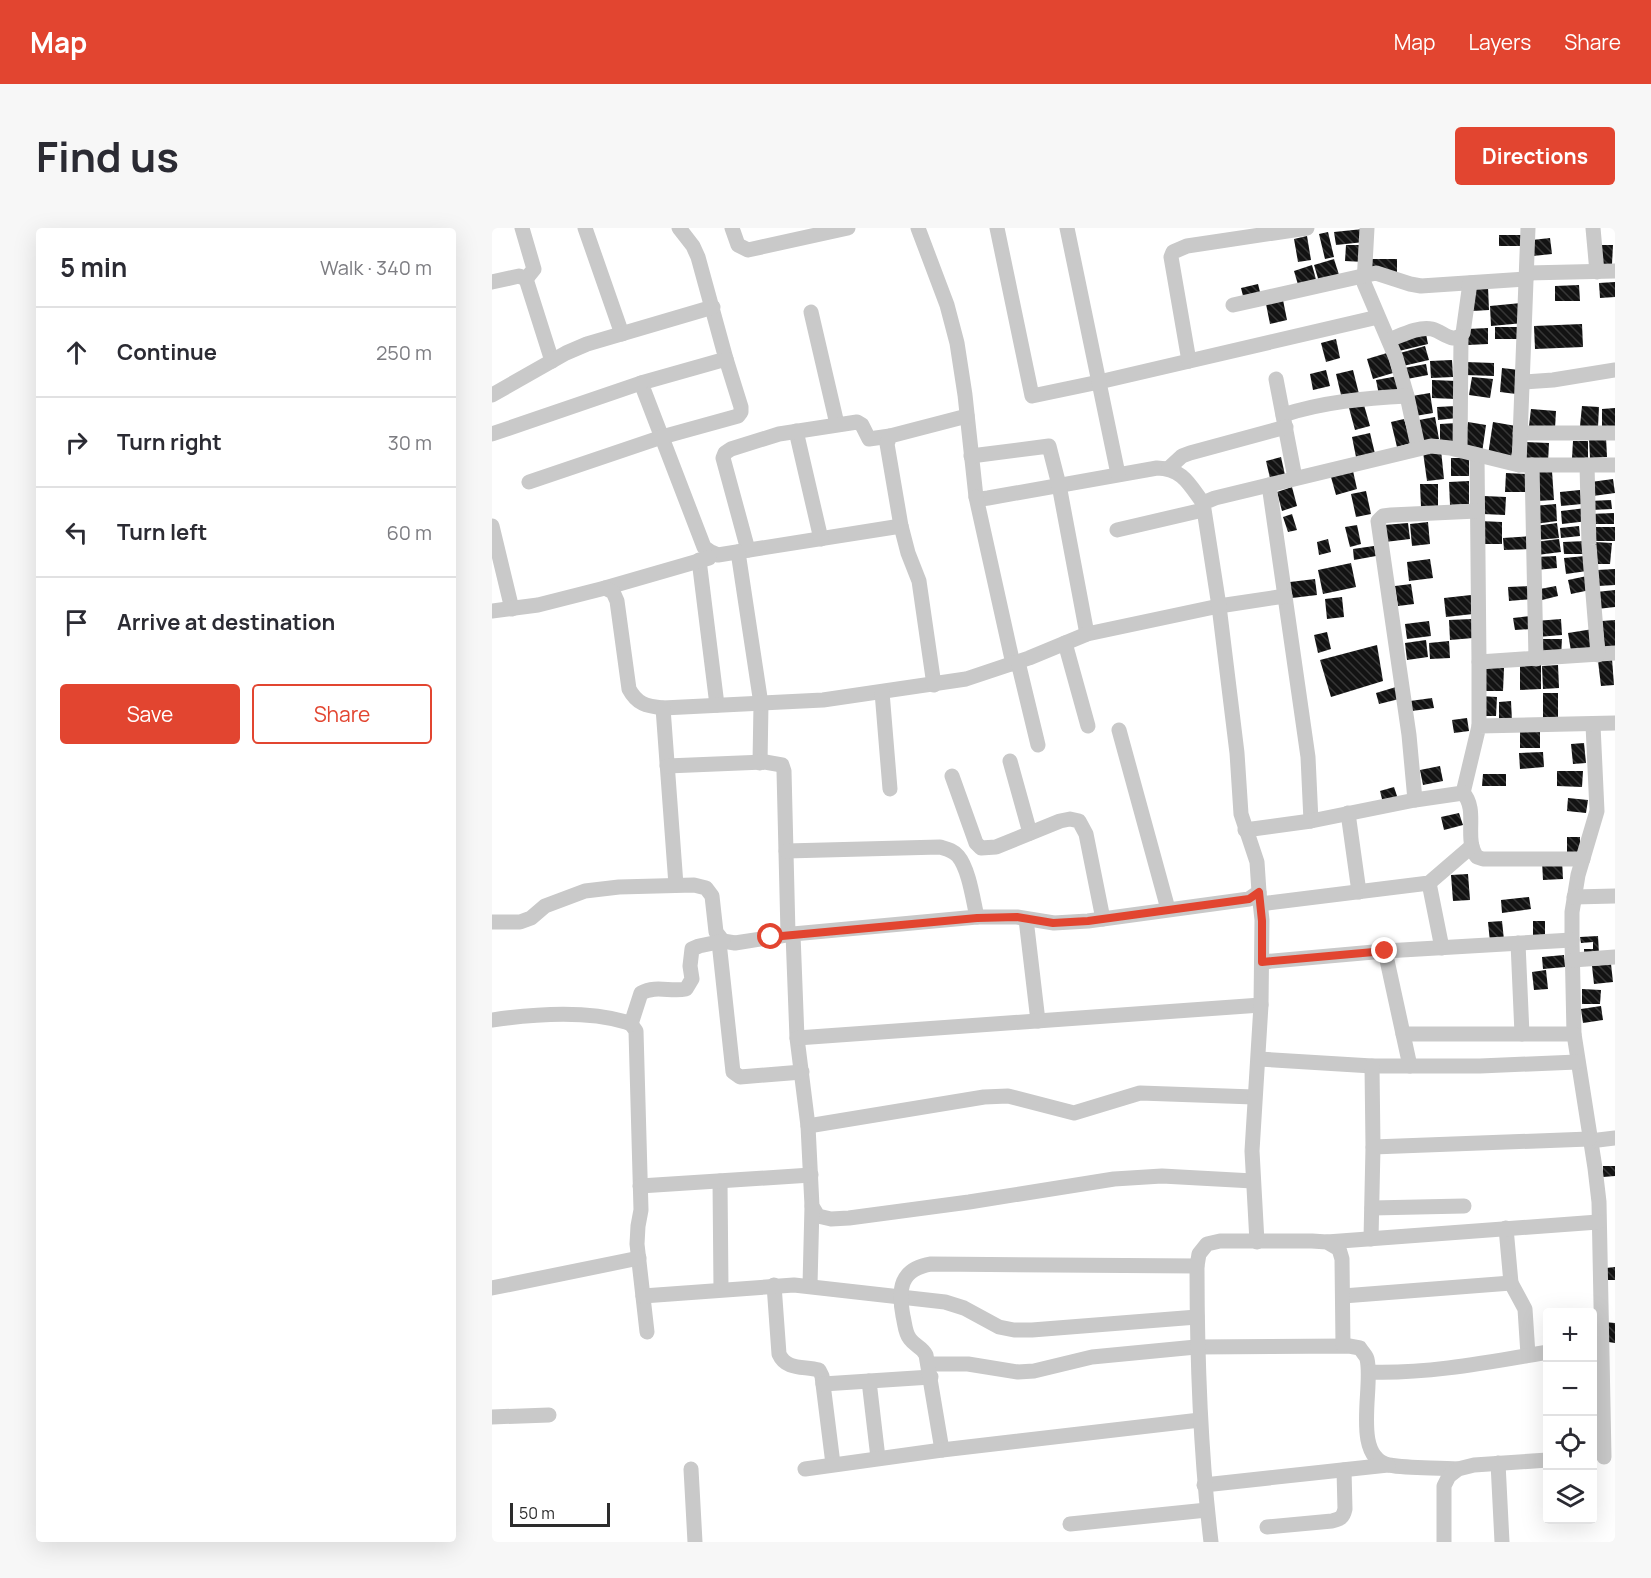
<!DOCTYPE html>
<meta charset="utf-8">
<style>
body{margin:0;font-family:Manrope,sans-serif;background:#f7f7f7;color:#2b2b33}
.controls{position:absolute;right:18px;bottom:18px;display:grid;overflow:hidden;border-radius:6px;box-shadow:0 6px 24px #0002}
.controls button{width:54px;height:54px;display:grid;place-items:center;padding:0;border:0;border-bottom:2px solid #e1e1e2;background:#fff;color:#2b2b33;font:30px sans-serif}
.scale{position:absolute;left:18px;bottom:15px;width:100px;box-sizing:border-box;padding-left:6px;border:3px solid #2c2c2c;border-top:0;font-size:16px;line-height:21px;white-space:nowrap;color:#2c2c2c;-webkit-text-stroke:4px #fff;paint-order:stroke}
.stop{position:absolute;width:18px;height:18px;margin:-14px;border:4px solid #e24530;border-radius:50%;background:#fff}
.stop.end{background:#e24530;border-color:#fff;box-shadow:0 2px 6px #0008}
.list{margin:0;padding:0;list-style:none}
h2{display:flex;justify-content:space-between;align-items:center;height:78px;margin:0;padding:0 24px;font-size:26px}
h2 small{font-size:20px;font-weight:400;color:#7c7c81}
.list li{display:grid;grid-template-columns:39px 1fr auto;gap:18px;align-items:center;box-sizing:border-box;height:90px;padding:0 24px;border-top:2px solid #e1e1e2}
.list b{display:block;font-size:22px;white-space:nowrap}
.list em{font-size:20px;font-style:normal;color:#7c7c81}
.actions{display:flex;gap:12px;padding:18px 24px}
.actions a{flex:1;padding:14px 0;border:2px solid #e24530;border-radius:6px;text-align:center;font-size:21px;color:#e24530}
.actions .main{background:#e24530;color:#fff}
.icon{flex:none;width:33px;height:33px;fill:none;stroke:currentColor;stroke-width:2;stroke-linecap:round;stroke-linejoin:round}
.map{position:relative;flex:none;width:1123px;height:1314px;overflow:hidden;border-radius:6px}
header{display:flex;align-items:center;gap:36px;box-sizing:border-box;height:84px;padding:0 30px;background:#e24530;color:#fff}
header strong{font-size:28px}
nav{display:flex;gap:33px;margin-inline-start:auto;font-size:21px}
.intro{display:flex;align-items:center;justify-content:space-between;box-sizing:border-box;height:144px;padding:0 36px}
h1{margin:0;font-size:42px}
.button{padding:15px 27px;border-radius:6px;background:#e24530;color:#fff;font-size:21px;font-weight:700}
main{display:flex;gap:36px;padding:0 36px}
aside{flex:1;background:#fff;border-radius:6px;box-shadow:0 6px 24px #0002}
.map>svg:first-child{display:block}
.building{fill:url(#building-back-hatch)}
.lines{fill:none;stroke-linecap:round;stroke-linejoin:round}
.minor{stroke:#c9c9c9;stroke-width:15}
.route{stroke:#e24530;stroke-width:8}
</style>
<header>
<strong>Map</strong>
<nav><a>Map</a><a>Layers</a><a>Share</a></nav>
</header>
<div class="intro"><h1>Find us</h1><a class="button">Directions</a></div>
<main>
<aside>
<h2>5 min<small>Walk · 340 m</small></h2>
<ul class="list">
<li><svg class="icon" aria-label="ahead" viewBox="0 0 24 24"><path d="M12 20V5M6 11l6-6 6 6"/></svg><div><b>Continue</b></div><em>250 m</em></li>
<li><svg class="icon" aria-label="right" viewBox="0 0 24 24"><path d="M7 20v-9h11M14 6l5 5-5 5"/></svg><div><b>Turn right</b></div><em>30 m</em></li>
<li><svg class="icon" aria-label="left" viewBox="0 0 24 24"><path d="M17 20v-9H6M10 6l-5 5 5 5"/></svg><div><b>Turn left</b></div><em>60 m</em></li>
<li><svg class="icon" aria-label="arrive" viewBox="0 0 24 24"><path d="M6 21V4h12l-3 4 3 4H6"/></svg><div><b>Arrive at destination</b></div></li>
</ul>
<div class="actions"><a class="main">Save</a><a>Share</a></div>
</aside>
<div class="map">
<svg width="1123" height="1314" viewBox="0 0 1123 1314">
<defs>
<pattern id="building-back-hatch" width="6" height="6" patternUnits="userSpaceOnUse" patternTransform="scale(1.5)"><rect width="6" height="6" fill="#131313"/><path d="M-1 5l2 2M0 0l6 6M5-1l2 2" fill="none" stroke="#363636"/></pattern>
</defs>
<rect width="100%" height="100%" fill="#fff"/>
<!-- building -->
<g class="building">
<polygon points="871,1 872,14 844,17 842,4"/>
<polygon points="836,4 842,29 833,31 827,6"/>
<rect x="1007" y="7" width="23" height="11"/>
<polygon points="815,8 819,32 806,34 802,11"/>
<polygon points="1058,10 1060,26 1041,28 1040,12"/>
<polygon points="854,17 872,17 872,34 853,33"/>
<polygon points="1109,17 1121,17 1120,36 1108,36"/>
<polygon points="842,31 848,50 828,57 822,37"/>
<polygon points="876,31 905,31 905,44 876,43"/>
<polygon points="820,37 825,55 807,60 802,43"/>
<polygon points="1123,54 1123,69 1108,70 1107,55"/>
<polygon points="766,56 769,68 752,72 749,60"/>
<polygon points="1087,57 1088,73 1063,73 1063,58"/>
<polygon points="996,59 997,82 981,83 980,60"/>
<polygon points="791,72 795,92 778,96 774,76"/>
<polygon points="1029,75 1032,95 999,98 998,78"/>
<polygon points="1090,96 1091,119 1043,121 1042,98"/>
<rect x="1003" y="99" width="28" height="12"/>
<polygon points="996,100 996,116 976,117 975,101"/>
<polygon points="934,106 936,116 907,123 904,112"/>
<polygon points="844,111 848,130 834,134 829,115"/>
<polygon points="933,118 937,132 911,138 908,125"/>
<polygon points="895,125 901,145 881,151 875,131"/>
<polygon points="960,132 961,149 939,150 938,133"/>
<polygon points="973,134 1002,135 1002,148 973,147"/>
<polygon points="934,136 936,147 915,151 912,140"/>
<polygon points="1010,140 1027,142 1024,166 1008,164"/>
<polygon points="834,142 838,158 821,162 818,146"/>
<polygon points="861,142 867,166 850,171 844,146"/>
<polygon points="906,148 908,163 887,167 884,152"/>
<polygon points="980,149 1001,151 998,170 977,167"/>
<polygon points="940,152 965,153 964,171 940,170"/>
<polygon points="938,165 941,185 923,188 920,168"/>
<polygon points="872,177 878,198 863,202 857,180"/>
<polygon points="964,178 965,190 946,192 945,179"/>
<polygon points="1090,178 1107,179 1106,199 1088,198"/>
<polygon points="1123,180 1123,200 1110,200 1110,181"/>
<polygon points="1039,181 1064,183 1063,200 1037,198"/>
<polygon points="943,189 947,211 930,213 927,192"/>
<polygon points="912,191 919,215 905,219 899,194"/>
<polygon points="976,194 994,197 990,225 971,222"/>
<polygon points="1001,194 1024,198 1019,230 996,227"/>
<polygon points="965,195 965,214 948,214 948,196"/>
<polygon points="878,205 884,230 865,234 860,209"/>
<polygon points="1114,209 1115,229 1098,230 1097,210"/>
<polygon points="1081,213 1096,213 1096,231 1080,230"/>
<polygon points="1033,214 1057,215 1056,234 1032,233"/>
<polygon points="949,222 952,251 935,253 931,224"/>
<polygon points="789,229 793,247 778,250 774,233"/>
<rect x="959" y="230" width="18" height="18"/>
<polygon points="861,243 865,261 844,267 839,249"/>
<polygon points="1060,243 1062,272 1045,273 1043,244"/>
<polygon points="1014,245 1035,246 1035,264 1013,264"/>
<polygon points="1121,251 1123,265 1101,268 1099,254"/>
<polygon points="977,253 977,276 958,277 957,254"/>
<polygon points="928,256 946,256 946,279 929,279"/>
<polygon points="800,259 805,278 790,283 785,264"/>
<polygon points="1088,262 1090,276 1069,278 1068,264"/>
<polygon points="874,263 879,286 864,289 859,266"/>
<polygon points="992,268 1014,269 1013,287 991,286"/>
<polygon points="1119,272 1120,281 1099,282 1098,273"/>
<polygon points="1064,276 1065,293 1043,296 1041,278"/>
<polygon points="1094,280 1096,293 1070,296 1069,283"/>
<polygon points="1122,285 1122,296 1098,296 1098,286"/>
<polygon points="800,286 805,302 796,304 791,289"/>
<polygon points="988,293 1010,294 1010,316 988,316"/>
<polygon points="936,294 938,316 920,318 918,296"/>
<polygon points="916,295 918,311 893,314 892,297"/>
<polygon points="1065,295 1067,310 1045,312 1043,298"/>
<polygon points="865,297 869,316 858,319 853,299"/>
<polygon points="1087,298 1088,308 1069,310 1068,300"/>
<rect x="1098" y="299" width="25" height="14"/>
<polygon points="1040,308 1041,321 1012,322 1011,310"/>
<polygon points="836,311 839,324 827,327 825,314"/>
<polygon points="1067,311 1069,324 1045,327 1043,314"/>
<polygon points="1094,313 1094,326 1072,326 1071,314"/>
<polygon points="1103,314 1120,315 1118,336 1102,336"/>
<polygon points="882,318 884,328 862,332 861,321"/>
<polygon points="1064,328 1065,340 1044,342 1044,329"/>
<polygon points="1093,328 1095,343 1074,346 1072,330"/>
<polygon points="938,331 941,350 917,353 915,334"/>
<polygon points="859,335 864,359 831,366 826,342"/>
<polygon points="1123,341 1123,357 1106,358 1105,342"/>
<polygon points="1095,348 1098,362 1079,366 1076,352"/>
<polygon points="823,351 825,367 800,370 798,354"/>
<polygon points="919,356 922,376 906,378 903,358"/>
<polygon points="1040,358 1040,371 1017,373 1016,359"/>
<polygon points="1064,358 1066,368 1050,372 1048,361"/>
<polygon points="1123,362 1123,379 1105,381 1104,364"/>
<polygon points="979,367 981,386 954,389 952,370"/>
<polygon points="850,369 852,389 835,391 833,371"/>
<polygon points="1038,388 1039,401 1023,402 1021,390"/>
<polygon points="980,391 981,410 958,412 957,392"/>
<polygon points="1069,391 1070,407 1045,409 1044,393"/>
<polygon points="1123,392 1123,419 1113,421 1110,393"/>
<polygon points="937,393 939,408 915,411 913,396"/>
<polygon points="1101,401 1103,419 1079,423 1076,405"/>
<polygon points="835,404 839,421 826,425 822,407"/>
<polygon points="1047,411 1070,411 1069,428 1047,428"/>
<polygon points="934,412 936,429 915,432 913,415"/>
<polygon points="957,413 958,430 938,431 937,415"/>
<polygon points="885,417 891,453 839,469 828,432"/>
<polygon points="1120,431 1122,457 1109,458 1106,433"/>
<polygon points="1028,437 1049,437 1049,461 1028,462"/>
<polygon points="1066,437 1067,460 1051,461 1050,438"/>
<polygon points="992,440 1012,440 1011,463 992,463"/>
<polygon points="904,459 907,471 887,476 884,465"/>
<polygon points="1051,465 1066,465 1066,491 1051,492"/>
<polygon points="988,468 1005,469 1004,488 988,488"/>
<polygon points="940,470 942,480 920,483 918,473"/>
<polygon points="1019,473 1020,493 1007,493 1007,474"/>
<polygon points="975,490 977,503 962,505 960,492"/>
<rect x="1028" y="502" width="20" height="18"/>
<polygon points="1092,515 1094,535 1081,536 1079,516"/>
<polygon points="1051,524 1052,539 1028,541 1027,525"/>
<polygon points="948,538 951,553 931,557 928,542"/>
<polygon points="1065,543 1091,543 1090,559 1065,558"/>
<polygon points="991,546 1014,546 1014,558 990,558"/>
<polygon points="902,559 906,571 891,575 888,563"/>
<polygon points="1076,570 1096,572 1094,585 1075,583"/>
<polygon points="967,585 971,597 952,602 949,589"/>
<rect x="1075" y="609" width="13" height="17"/>
<polygon points="1070,632 1071,651 1051,652 1050,633"/>
<polygon points="976,646 978,672 961,673 959,647"/>
<polygon points="1037,669 1039,681 1010,685 1009,672"/>
<polygon points="1010,693 1012,712 998,714 996,694"/>
<rect x="1041" y="693" width="12" height="16"/>
<polygon points="1106,708 1107,726 1092,727 1092,721 1101,721 1101,714 1089,715 1088,709"/>
<polygon points="1072,727 1073,739 1051,741 1050,729"/>
<polygon points="1119,736 1121,754 1102,756 1100,738"/>
<polygon points="1054,742 1056,761 1042,762 1040,744"/>
<polygon points="1090,761 1109,762 1108,776 1090,776"/>
<polygon points="1109,778 1111,792 1091,795 1089,781"/>
<polygon points="1111,938 1123,938 1123,948 1111,949"/>
<polygon points="1123,1039 1123,1052 1115,1052 1114,1040"/>
<polygon points="1112,1094 1123,1095 1123,1115 1110,1113"/>
</g>
<g class="lines">
<!-- minor -->
<g class="minor">
<polyline points="30,0 42,41 34,51"/>
<polyline points="93,0 130,106"/>
<polyline points="187,0 201,18 206,29 234,131 149,155 212,319 219,324 226,327 409,298"/>
<polyline points="240,0 246,17 256,22 356,0"/>
<path d="M426,0L455,77L465,115L473,167L484,269L489,271L496,270L665,240C691,241 697,256 711,275"/>
<polyline points="505,0 540,168 607,154 886,89"/>
<polyline points="575,0 626,246"/>
<polyline points="875,0 872,55 904,130 915,168 926,219"/>
<polyline points="1101,0 1105,44"/>
<polyline points="1035,45 1123,43"/>
<polyline points="0,54 27,48 34,51 60,133"/>
<polyline points="741,77 884,45 918,56 929,58 1034,51"/>
<polyline points="319,84 345,196"/>
<path d="M897,112C910,107 927,98 940,101C952,104 961,117 971,105L978,55"/>
<polyline points="697,133 679,29 681,24 695,18 815,0"/>
<polyline points="784,151 803,250"/>
<polyline points="1031,154 1061,152 1123,142"/>
<polyline points="0,167 74,125 95,116 221,79"/>
<path d="M791,187C831,174 873,170 915,168"/>
<polyline points="304,203 329,311"/>
<polyline points="1028,205 1123,205"/>
<polyline points="0,206 149,155"/>
<polyline points="968,222 969,109"/>
<polyline points="985,227 987,434 1123,425"/>
<polyline points="479,228 557,218 567,257 595,406"/>
<polyline points="1027,237 1036,0"/>
<polyline points="1040,237 1044,431"/>
<polyline points="1095,237 1097,317 1106,427"/>
<polyline points="677,240 690,228 698,225 794,199"/>
<polyline points="37,254 170,209 246,188 249,184 249,179 234,131"/>
<polyline points="777,257 816,529 819,593"/>
<polyline points="484,269 521,436"/>
<polyline points="0,298 20,381"/>
<polyline points="625,302 711,282"/>
<polyline points="256,322 231,230 233,225 239,221 287,206 365,194 370,197 377,211 398,208"/>
<polyline points="246,324 269,476 268,535"/>
<polyline points="207,332 225,477"/>
<polyline points="113,360 217,330"/>
<path d="M0,383L46,377L113,360L121,364L125,373L137,461C145,476 154,478 171,480L331,472L474,451L537,430L595,406L727,378L793,368"/>
<polyline points="573,415 596,498"/>
<polyline points="526,434 546,517"/>
<polyline points="442,457 427,353 416,325 409,298 395,216 398,208 475,188"/>
<polyline points="390,464 398,561"/>
<polyline points="171,480 184,657"/>
<polyline points="1101,497 1105,583 1086,647 1080,684 1080,712 1082,806 1103,940 1107,974 1112,1229"/>
<polyline points="987,498 987,434"/>
<polyline points="627,502 676,681"/>
<polyline points="518,533 538,605"/>
<polyline points="175,538 273,534 290,537 292,543 296,706"/>
<polyline points="460,548 484,615 489,620 504,619 568,593 578,591 587,593 594,606 611,691"/>
<polyline points="971,565 987,498 1123,495"/>
<polyline points="923,572 917,507 886,293 891,288 899,287 985,283"/>
<polyline points="856,585 867,664"/>
<path d="M753,602L819,593L923,572L971,565C987,582 971,611 985,629L991,631H1091"/>
<path d="M294,623L448,619C455,621 461,622 466,628C477,641 481,672 485,689"/>
<polyline points="937,655 950,720"/>
<polyline points="1082,669 1123,668"/>
<polyline points="768,676 937,655 980,618"/>
<polyline points="534,691 546,793"/>
<polyline points="0,694 28,694 39,690 53,678 93,663 127,659 202,657 214,660 220,668 224,704 231,713 243,715 301,706 485,689 525,689 562,695 596,693 757,671 767,664 765,634 749,586 745,525 727,378 711,275 723,270 939,218 958,220 1027,237 1123,237"/>
<polyline points="301,706 305,810 316,898 320,978 326,988 339,991 357,990 477,974 622,951 670,948 761,953"/>
<polyline points="227,714 241,844 248,849 310,844"/>
<polyline points="1026,715 1030,806"/>
<polyline points="893,723 918,838"/>
<polyline points="1081,732 1123,729"/>
<polyline points="770,734 893,723 1080,712"/>
<path d="M0,792C41,786 94,782 134,794L139,796L144,803L149,982L146,998L145,1016L155,1104"/>
<path d="M139,796L149,765C164,757 178,764 194,761L200,751L198,738L200,721L207,718L231,713"/>
<polyline points="911,806 1082,806"/>
<polyline points="305,810 769,777"/>
<polyline points="767,831 880,838 988,838 1085,834"/>
<polyline points="316,898 492,869 516,868 582,885 648,865 762,869"/>
<polyline points="1098,913 1123,910"/>
<polyline points="881,919 1097,911"/>
<polyline points="228,953 229,1061"/>
<polyline points="148,958 319,947"/>
<polyline points="880,980 972,978"/>
<polyline points="1014,1000 1019,1055 1033,1081 1036,1127"/>
<polyline points="879,1011 881,919 880,838"/>
<polyline points="765,1014 760,923 769,777 770,692 767,664"/>
<polyline points="835,1014 1106,994"/>
<path d="M282,1057L287,1126C294,1142 311,1138 327,1142L330,1148L341,1236"/>
<polyline points="318,1057 320,978"/>
<polyline points="0,1060 147,1030"/>
<polyline points="151,1068 302,1057 453,1074 472,1080 507,1099 522,1102 540,1102 705,1089"/>
<polyline points="851,1068 1019,1055"/>
<path d="M436,1136H476L526,1144L542,1143L600,1129L704,1119L857,1118L868,1120C870,1124 874,1127 875,1131C882,1158 859,1229 897,1237C919,1241 944,1239 966,1241"/>
<path d="M877,1144C937,1146 997,1134 1056,1124"/>
<polyline points="377,1153 386,1230"/>
<polyline points="331,1156 439,1149"/>
<polyline points="0,1189 57,1187"/>
<path d="M450,1222L434,1127C430,1119 423,1118 418,1111C413,1105 413,1096 411,1088C406,1061 408,1041 439,1036L705,1038"/>
<polyline points="1006,1235 1010,1314"/>
<polyline points="199,1241 203,1314"/>
<polyline points="313,1241 450,1222 708,1192"/>
<polyline points="712,1257 896,1237"/>
<polyline points="578,1296 715,1282"/>
<path d="M775,1299L840,1293C848,1291 851,1290 853,1281L852,1242"/>
<path d="M719,1314C708,1222 705,1131 705,1038L707,1026L715,1016L728,1013H820L835,1014L847,1021L850,1031L851,1117"/>
<polyline points="952,1314 952,1258 957,1248 966,1241 982,1237 1056,1232"/>
</g>
</g>
<g class="lines">
<!-- route -->
<polyline class="route" points="279,709 485,690 525,689 561,695 596,693 757,671 767,664 770,693 770,734 893,723"/>
</g>
</svg>
<div class="controls">
<button>+</button>
<button>−</button>
<button><svg class="icon" aria-label="locate" viewBox="0 0 24 24"><circle cx="12" cy="12" r="6"/><path d="M12 2v4M12 18v4M2 12h4M18 12h4"/></svg></button>
<button><svg class="icon" aria-label="layers" viewBox="0 0 24 24"><path d="M12 4l9 5-9 5-9-5zM3 14l9 5 9-5"/></svg></button>
</div>
<div class="scale">50 m</div>
<div class="stop" style="left:279px;top:709px"></div>
<div class="stop end" style="left:893px;top:723px"></div>
</div>
</main>
